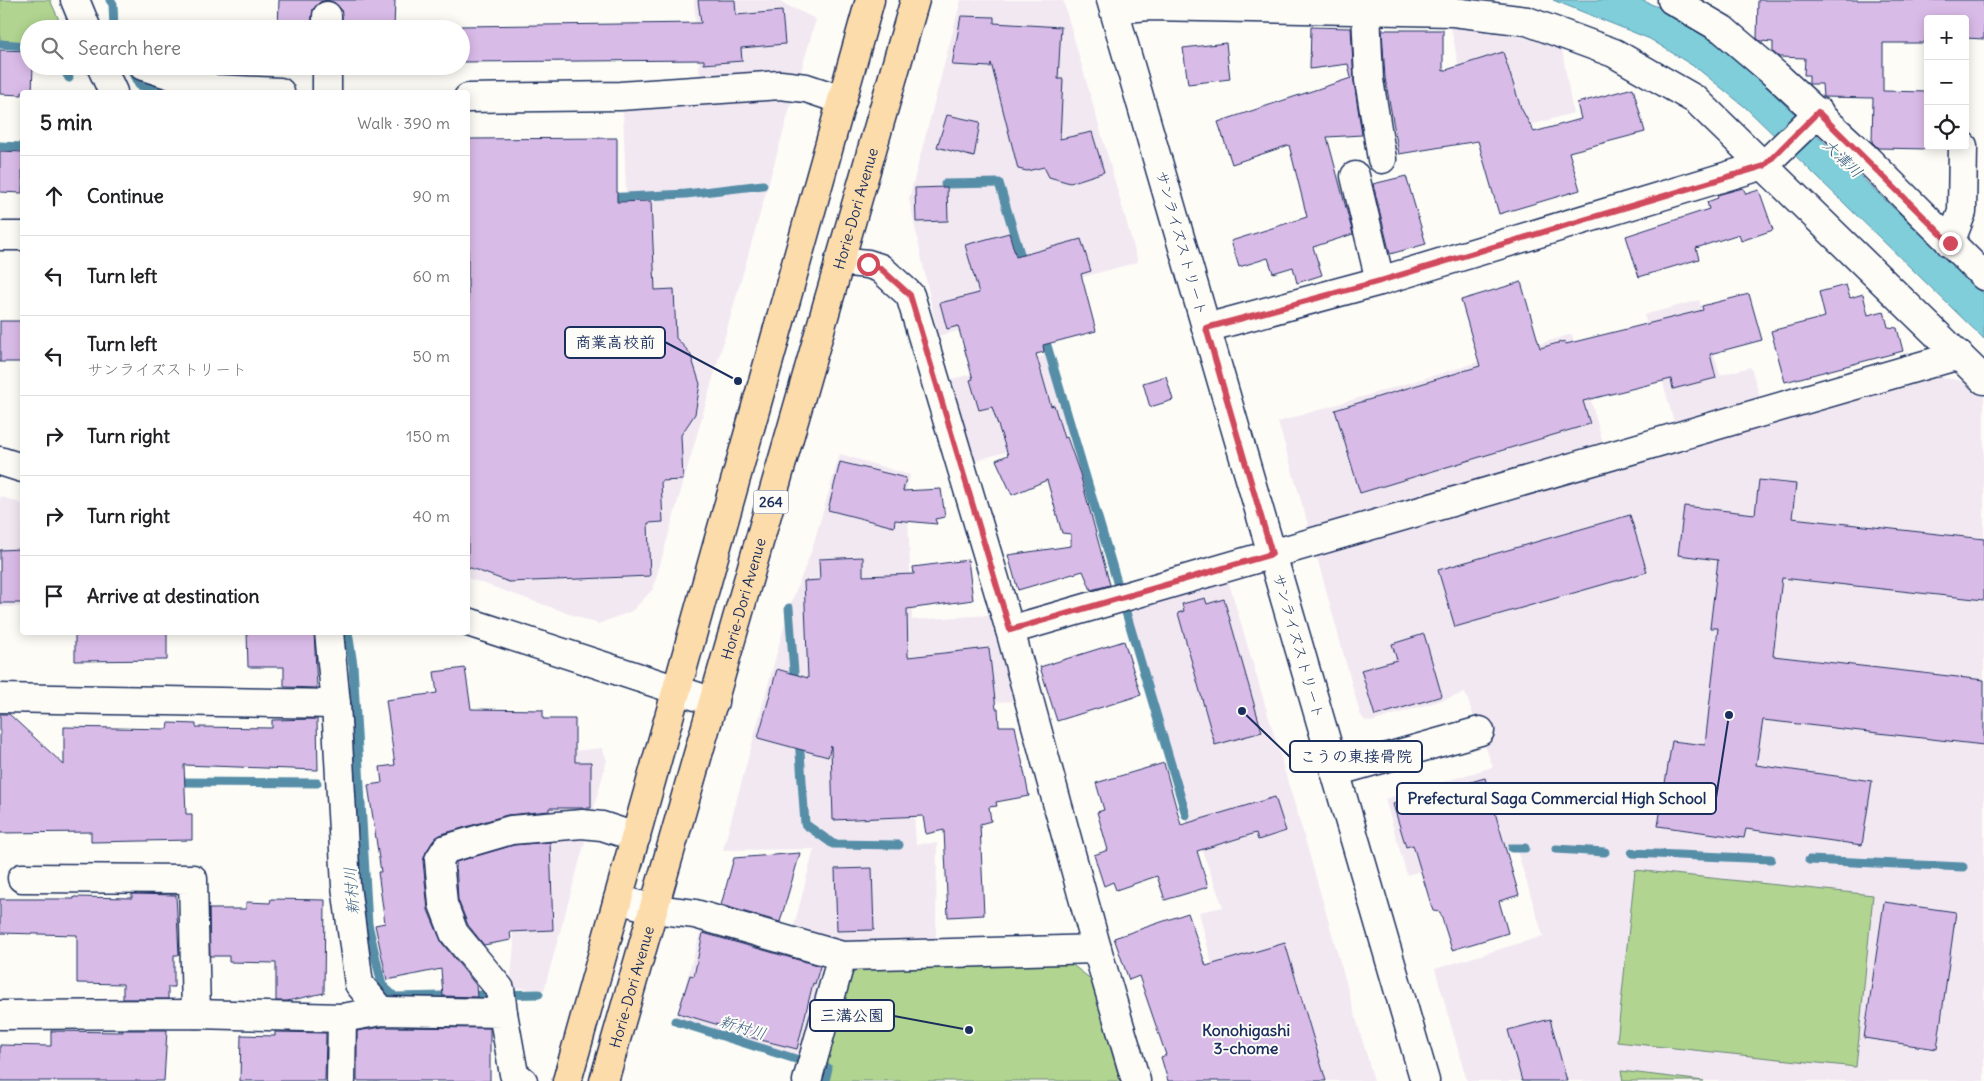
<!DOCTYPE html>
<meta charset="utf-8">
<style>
body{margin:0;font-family:Delius,"Klee One",sans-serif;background:#f2f2f2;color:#202124}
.controls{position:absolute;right:15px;top:15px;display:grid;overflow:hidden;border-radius:5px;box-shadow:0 2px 12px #0003}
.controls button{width:45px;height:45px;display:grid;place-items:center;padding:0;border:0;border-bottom:1px solid #e0e0e0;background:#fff;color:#202124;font:25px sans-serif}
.stop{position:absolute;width:15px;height:15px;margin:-11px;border:4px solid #d1495b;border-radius:50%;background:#fff}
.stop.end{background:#d1495b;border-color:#fff;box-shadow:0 1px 5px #0008}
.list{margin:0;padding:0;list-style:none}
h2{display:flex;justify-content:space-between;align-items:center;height:65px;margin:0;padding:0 20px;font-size:21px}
h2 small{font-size:16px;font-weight:400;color:#757577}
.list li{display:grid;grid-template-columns:32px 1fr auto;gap:15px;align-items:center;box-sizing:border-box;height:80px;padding:0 20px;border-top:1px solid #e0e0e0}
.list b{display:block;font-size:19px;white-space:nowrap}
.list p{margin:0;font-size:16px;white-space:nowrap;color:#757577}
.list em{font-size:16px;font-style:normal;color:#757577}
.icon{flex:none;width:28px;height:28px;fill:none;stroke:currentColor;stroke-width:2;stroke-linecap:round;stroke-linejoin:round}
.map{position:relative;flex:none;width:1984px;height:1081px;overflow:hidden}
.search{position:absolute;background:#fff;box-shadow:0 2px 12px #0003;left:20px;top:20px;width:450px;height:55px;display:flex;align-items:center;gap:12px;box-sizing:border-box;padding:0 18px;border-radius:28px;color:#757577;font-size:19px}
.panel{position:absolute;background:#fff;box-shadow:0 2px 12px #0003;left:20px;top:90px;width:450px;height:545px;border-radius:5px}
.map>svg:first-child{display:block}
.built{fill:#f2e8f2}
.green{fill:#b1d590;stroke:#668277}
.water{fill:#7fceda;stroke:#578ea8}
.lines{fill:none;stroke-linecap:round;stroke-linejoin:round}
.stream{stroke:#578ea8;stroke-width:9}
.building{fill:#d9bbe8;stroke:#1b2f5e}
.minor-casing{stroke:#1b2f5e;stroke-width:31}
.highway-casing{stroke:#1b2f5e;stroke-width:31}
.minor{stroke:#fdfcf7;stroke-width:28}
.highway{stroke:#fddcac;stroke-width:28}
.route{stroke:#d1495b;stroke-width:6}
.labels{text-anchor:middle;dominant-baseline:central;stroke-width:4;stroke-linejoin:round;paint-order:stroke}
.shield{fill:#fdfcf7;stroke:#5f6c8c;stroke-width:1}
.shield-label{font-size:14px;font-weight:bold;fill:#1b2f5e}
.street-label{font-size:15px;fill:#1b2f5e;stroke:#fdfcf7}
.water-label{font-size:16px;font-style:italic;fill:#395f83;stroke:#fdfcf7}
.neighbourhood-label{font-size:16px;font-weight:bold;fill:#1b2f5e;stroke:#fdfcf7}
.leader{fill:none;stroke:#1b2f5e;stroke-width:2}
.callout-dot{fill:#1b2f5e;stroke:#fdfcf7;stroke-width:2}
.callout{fill:#fdfcf7;stroke:#1b2f5e;stroke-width:2}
.callout-label{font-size:16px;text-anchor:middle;font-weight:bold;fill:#1b2f5e}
</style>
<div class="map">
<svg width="1984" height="1081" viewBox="0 0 1984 1081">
<rect width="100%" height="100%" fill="#fdfcf7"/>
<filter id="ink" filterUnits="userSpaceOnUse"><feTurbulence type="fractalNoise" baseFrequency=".02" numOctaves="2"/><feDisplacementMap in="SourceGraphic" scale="10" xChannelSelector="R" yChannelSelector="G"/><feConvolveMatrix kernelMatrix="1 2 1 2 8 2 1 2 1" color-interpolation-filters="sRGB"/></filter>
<g filter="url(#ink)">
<!-- built -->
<g class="built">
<polygon points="694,0 776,0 816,19 800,75 700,77"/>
<polygon points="961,0 1063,0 1138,262 1031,291 1037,310 938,336 909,199"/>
<polygon points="1451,27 1523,37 1562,50 1573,113 1473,141"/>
<polygon points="782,99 792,101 653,589 632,611 598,624 468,578 468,198 626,192 623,108"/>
<polygon points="1699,300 1720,375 1751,367 1761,401 1675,426 1644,315"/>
<polygon points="1572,334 1604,447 1309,528 1278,422"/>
<polygon points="1050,354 1073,433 974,461 952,379"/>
<polygon points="1940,377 1968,382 1984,397 1984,1081 1467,1081 1435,969 1543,936 1515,844 1407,875 1385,799 1493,767 1465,693 1371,722 1364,720 1360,714 1316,554"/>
<polygon points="840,454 910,475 907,487 912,620 990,615 1014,701 915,708 912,780 916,844 937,843 936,939 845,942 794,926 814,849 723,850 789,608 811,552"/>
<polygon points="0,496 22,504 22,607 0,607"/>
<polygon points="1229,583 1307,846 1374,1081 1253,1081 1229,1033 1199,912 1223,907 1201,848 1190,848 1186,815 1126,611"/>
<polygon points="602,748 607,760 591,820 546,820 544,754"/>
<polygon points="586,838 544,990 510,987 514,945 510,902 504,900 495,842"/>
<polygon points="701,930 819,959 826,977 802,1061 675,1021"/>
</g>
<!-- green -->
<g class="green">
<polygon points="0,0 50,0 63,29 29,29 29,43 0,40"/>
<polygon points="1635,870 1873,895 1856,1067 1617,1042"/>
<polygon points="1070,963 1092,980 1120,1081 819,1081 845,979 862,967"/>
<polygon points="1621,1071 1704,1081 1623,1081"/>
</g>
<!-- water -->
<polygon class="water" points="1553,0 1641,0 1668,11 1717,40 1984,294 1984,339 1745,107 1698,69 1650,39"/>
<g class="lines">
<!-- stream -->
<g class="stream">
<polyline points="110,0 113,4 114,29"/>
<polyline points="0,44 29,46"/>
<polyline points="62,66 69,78"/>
<polyline points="129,66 139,85 161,92"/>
<polyline points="0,146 22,147"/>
<polyline points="945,184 999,183 1024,267"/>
<polyline points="605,198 686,194 763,185"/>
<polyline points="1043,332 1186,815"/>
<polyline points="789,608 795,685"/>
<polyline points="348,632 353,665 368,924 382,985 395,997 539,994"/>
<polyline points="799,738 805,824 833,844 899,845"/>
<polyline points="173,782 317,783"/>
<polyline points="1512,848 1525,848"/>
<polyline points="1556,849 1605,852"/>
<polyline points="1632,853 1771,859"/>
<polyline points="1809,860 1963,867"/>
<polyline points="675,1021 802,1061"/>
<polyline points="825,1081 828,1068"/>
</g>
</g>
<!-- building -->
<g class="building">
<polygon points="279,0 395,0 394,29 343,29 341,9 335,3 327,0 320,2 313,9 311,29 278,29"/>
<polygon points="698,0 735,0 736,15 782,11 785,44 741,48 742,61 704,64 704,60 461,62 461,26 701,23"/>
<polygon points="1758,0 1984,0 1984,39 1965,38 1965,19 1928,19 1928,38 1925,38 1925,43 1883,43 1883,91 1928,92 1928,149 1878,148 1872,142 1873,98 1823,97 1822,84 1809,84 1809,75 1804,75 1805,58 1779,57 1773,52 1773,42 1760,41 1757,38"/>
<polygon points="961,16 994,17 994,23 1061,27 1058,79 1063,79 1060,139 1092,132 1104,172 1070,183 1049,177 1044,167 1027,171 1018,169 991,63 990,67 952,65"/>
<polygon points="1311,27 1351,28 1354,82 1362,135 1327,137 1353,234 1313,247 1322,275 1297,283 1293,267 1273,273 1268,258 1239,267 1231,241 1307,217 1289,145 1232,164 1218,122 1351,78 1348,64 1310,69"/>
<polygon points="1382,30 1443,30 1443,71 1503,52 1521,108 1534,132 1581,119 1577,103 1633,88 1645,132 1569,152 1580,190 1499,214 1478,141 1399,154 1385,78"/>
<polygon points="1226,43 1230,79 1188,84 1183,48"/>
<polygon points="0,50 29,51 29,66 33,66 32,92 22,92 22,95 0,94"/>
<polygon points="947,115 980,122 974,157 937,147"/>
<polygon points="617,138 617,202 651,201 655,290 674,289 676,338 690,353 700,384 695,414 681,435 683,480 661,481 663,522 648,523 650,576 509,582 468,567 468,139"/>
<polygon points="0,151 22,152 22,193 0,192"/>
<polygon points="1406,176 1426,244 1390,254 1373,184"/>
<polygon points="947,187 948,221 916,222 915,188"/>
<polygon points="1743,188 1746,194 1759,190 1773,230 1741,241 1739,234 1696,248 1699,259 1639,277 1626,236 1709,209 1707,202 1718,198 1717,195"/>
<polygon points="1009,233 1016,257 1081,239 1091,271 1081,274 1096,331 1043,345 1044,352 1036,354 1051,406 1054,405 1064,438 1067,437 1080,474 1110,585 1091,590 1083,571 1018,590 1008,555 1071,546 1071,534 1062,533 1047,480 1012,495 996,460 1008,455 992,407 979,410 970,380 973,379 958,326 947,329 940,303 979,293 965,245"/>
<polygon points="1521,282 1540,348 1565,341 1566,344 1703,310 1702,306 1749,294 1762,340 1710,354 1716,378 1673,389 1671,379 1583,401 1590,424 1360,493 1335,410 1480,366 1461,300"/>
<polygon points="1846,285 1850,298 1863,294 1868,315 1884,311 1888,327 1897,328 1903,351 1785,382 1771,331 1825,317 1819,292"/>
<rect x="0" y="321" width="22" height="41"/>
<polygon points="1166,376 1173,400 1150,407 1143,383"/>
<polygon points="840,462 906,478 903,491 941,489 945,517 935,519 937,524 895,520 894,527 828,510"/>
<polygon points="1759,480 1796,484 1792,518 1984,539 1984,600 1782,578 1773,656 1984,680 1984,745 1763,720 1756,765 1872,781 1862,845 1746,829 1744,838 1658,826 1672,741 1705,745 1718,628 1710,628 1718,560 1678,555 1684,506 1755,514"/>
<polygon points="1630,515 1647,572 1455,627 1438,570"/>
<polygon points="22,549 22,603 0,603 0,550"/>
<polygon points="863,557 863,576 914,574 913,567 968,560 973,600 907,609 908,657 989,648 996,709 998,709 999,726 1015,726 1029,796 996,802 997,806 989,807 991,821 980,824 984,915 948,917 944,830 926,834 923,816 833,820 831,746 828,757 758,738 777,669 808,678 804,581 820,580 819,559"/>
<polygon points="1205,598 1207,604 1224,599 1262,732 1215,745 1178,613 1184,611 1182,604"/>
<polygon points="75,632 167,632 167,660 75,661"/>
<polygon points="247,632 314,632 317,688 284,687 284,667 248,667"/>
<polygon points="1424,634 1442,696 1375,716 1361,670 1397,660 1392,644"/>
<polygon points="1124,641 1141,695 1057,721 1040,667"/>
<polygon points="465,668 471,709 543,710 543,719 575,719 575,762 591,762 591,808 549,808 549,811 507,815 442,834 433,841 426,852 423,861 428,910 442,943 476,985 477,997 443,996 441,969 387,980 375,925 385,923 378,872 381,872 368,785 382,783 380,767 395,765 386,700 437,693 434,672"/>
<polygon points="0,714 9,714 64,765 64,727 168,729 169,723 196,724 196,727 272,728 272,720 317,719 318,770 184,765 186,814 192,814 192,840 91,842 91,832 0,833"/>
<polygon points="1164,763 1181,825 1275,797 1286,831 1258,840 1256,833 1197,851 1208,887 1165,900 1157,876 1116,890 1113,882 1104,886 1094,855 1108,850 1097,812 1104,810 1096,783"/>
<polygon points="1485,778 1519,895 1499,901 1508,933 1452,950 1440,912 1433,911 1413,845 1406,847 1393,804"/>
<polygon points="550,842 553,930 510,932 511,940 484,945 468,925 458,900 456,862 514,845"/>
<polygon points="800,853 780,922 721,905 734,858"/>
<polygon points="872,868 874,930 837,931 835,869"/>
<polygon points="132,894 176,895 179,955 174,955 174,987 168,987 168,999 123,999 123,984 77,983 77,935 0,933 0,899 74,899 74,897 132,898"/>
<polygon points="271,899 325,900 324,993 287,1001 276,1001 276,963 229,962 229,956 210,956 209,909 246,909 246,902 270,903"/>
<polygon points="1884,902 1956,912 1937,1049 1864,1038"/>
<polygon points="1188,913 1206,966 1285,943 1326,1081 1168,1081 1161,1057 1166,1055 1139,976 1129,980 1114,938"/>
<polygon points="703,933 820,966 815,984 813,983 797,1049 745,1036 746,1033 678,1013 690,975 694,976"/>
<polygon points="1550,1019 1567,1081 1522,1081 1508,1030"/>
<polygon points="383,1027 490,1028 490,1081 357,1081 357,1031"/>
<polygon points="123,1030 167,1030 164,1081 0,1081 0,1045 51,1046 51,1031 123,1032"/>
<polygon points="275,1032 326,1033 325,1081 240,1081 241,1035 275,1036"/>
</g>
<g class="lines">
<defs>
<g id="minor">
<polyline points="75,0 87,29"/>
<polyline points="1111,0 1425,1081"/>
<polyline points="1672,0 1722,29 1776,75 1863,155 1984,276"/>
<polyline points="1114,9 1149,6 1453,12 1527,21 1614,53 1696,100 1984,380"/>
<polyline points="1366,11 1369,80 1382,159"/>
<polyline points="327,16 327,29"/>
<polyline points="101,66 113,92"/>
<polyline points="143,66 215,89 280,92"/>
<polyline points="327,66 327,92"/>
<polyline points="468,98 620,96 780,85 806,88 842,100"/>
<polyline points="1355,176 1380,281"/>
<polyline points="0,236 22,236"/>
<polyline points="1950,243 1962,212 1963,146"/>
<polyline points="839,261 868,264 880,268 910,295 1010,630 1959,355"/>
<polyline points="1206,328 1380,281 1764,165 1819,112"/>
<polyline points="0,461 22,468"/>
<polyline points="468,622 714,702"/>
<polyline points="1010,630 1097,949 1136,1081"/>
<polyline points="329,632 336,704 346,886 359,984 382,1011"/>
<polyline points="0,698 336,704"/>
<polyline points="1335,772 1480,731"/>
<polyline points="22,878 193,879 196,1014"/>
<polyline points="618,899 654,909 695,914 842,956 1097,949"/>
<polyline points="503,1013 500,989 454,933 443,904 439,860 446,849 511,830 582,824 602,826 636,837"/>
<polyline points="0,1015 196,1014 342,1018 382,1011 503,1013 514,1074 523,1081"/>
<polyline points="341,1081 342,1018"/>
<polyline points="807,1081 842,956"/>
</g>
<g id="highway">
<polyline points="567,1081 870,0"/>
<path id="s1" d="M604,1081L915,0"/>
</g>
</defs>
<!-- minor casing -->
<use href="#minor" class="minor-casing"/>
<!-- highway casing -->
<use href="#highway" class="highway-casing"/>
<!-- minor -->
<use href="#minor" class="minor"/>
<!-- highway -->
<use href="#highway" class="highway"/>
</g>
</g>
<g class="lines" filter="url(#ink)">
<!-- route -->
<polyline class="route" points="868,264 880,268 910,295 1010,630 1272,554 1206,328 1380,281 1764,166 1818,112 1950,243"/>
</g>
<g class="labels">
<!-- shield labels -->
<rect class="shield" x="753.5" y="490.5" width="35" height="23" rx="4"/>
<g class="shield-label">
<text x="771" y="502">264</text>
</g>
<!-- street labels -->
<g class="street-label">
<text stroke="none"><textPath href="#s1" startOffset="908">Horie-Dori Avenue</textPath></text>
<text transform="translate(1182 243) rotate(74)">サンライズストリート</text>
<text stroke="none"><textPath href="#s1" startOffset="502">Horie-Dori Avenue</textPath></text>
<text transform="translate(1299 646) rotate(74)">サンライズストリート</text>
<text stroke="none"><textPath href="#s1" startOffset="98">Horie-Dori Avenue</textPath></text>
</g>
<!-- water labels -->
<g class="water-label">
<text transform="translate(1843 158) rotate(44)">大溝川</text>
<text transform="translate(351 891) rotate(-94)">新村川</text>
<text transform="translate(743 1027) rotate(17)">新村川</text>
</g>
<!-- neighbourhood labels -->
<g class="neighbourhood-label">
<text x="1246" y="1030">Konohigashi<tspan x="1246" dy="18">3-chome</tspan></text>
</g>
</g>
<!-- callouts -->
<path class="leader" d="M738 381L665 342M1242 711L1290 757M1729 715L1716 798M969 1030L894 1016"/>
<g class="callout-dot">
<circle cx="738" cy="381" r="5"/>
<circle cx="1242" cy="711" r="5"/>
<circle cx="1729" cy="715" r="5"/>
<circle cx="969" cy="1030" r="5"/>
</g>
<g class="callout">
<rect x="565" y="327" width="100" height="31" rx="5"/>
<rect x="1290" y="741" width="132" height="31" rx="5"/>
<rect x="1397" y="783" width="319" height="31" rx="5"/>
<rect x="810" y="1000" width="84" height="31" rx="5"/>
</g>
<g class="callout-label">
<text x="615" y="348">商業高校前</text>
<text x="1356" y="762">こうの東接骨院</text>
<text x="1557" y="804">Prefectural Saga Commercial High School</text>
<text x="852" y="1021">三溝公園</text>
</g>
</svg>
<div class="controls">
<button>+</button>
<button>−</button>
<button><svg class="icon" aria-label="locate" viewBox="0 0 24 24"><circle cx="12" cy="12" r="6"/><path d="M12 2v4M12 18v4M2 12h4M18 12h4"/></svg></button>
</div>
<div class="stop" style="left:868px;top:264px"></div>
<div class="stop end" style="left:1950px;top:243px"></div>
<div class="search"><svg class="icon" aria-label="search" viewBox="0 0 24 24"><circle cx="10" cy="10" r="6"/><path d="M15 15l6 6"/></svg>Search here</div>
<section class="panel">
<h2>5 min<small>Walk · 390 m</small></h2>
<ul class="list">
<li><svg class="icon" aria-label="ahead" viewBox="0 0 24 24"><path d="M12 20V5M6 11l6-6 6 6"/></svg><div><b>Continue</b></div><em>90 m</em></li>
<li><svg class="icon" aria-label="left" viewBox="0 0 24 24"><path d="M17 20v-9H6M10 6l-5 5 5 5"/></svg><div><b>Turn left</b></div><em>60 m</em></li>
<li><svg class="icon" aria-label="left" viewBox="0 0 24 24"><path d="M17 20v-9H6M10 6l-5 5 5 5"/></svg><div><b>Turn left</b><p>サンライズストリート</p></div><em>50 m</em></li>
<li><svg class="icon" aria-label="right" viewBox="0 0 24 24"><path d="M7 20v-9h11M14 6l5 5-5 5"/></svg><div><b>Turn right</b></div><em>150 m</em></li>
<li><svg class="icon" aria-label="right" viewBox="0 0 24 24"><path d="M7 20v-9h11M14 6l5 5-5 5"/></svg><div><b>Turn right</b></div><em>40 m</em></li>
<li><svg class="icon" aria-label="arrive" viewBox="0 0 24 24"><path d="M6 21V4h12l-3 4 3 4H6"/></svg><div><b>Arrive at destination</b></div></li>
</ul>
</section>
</div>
